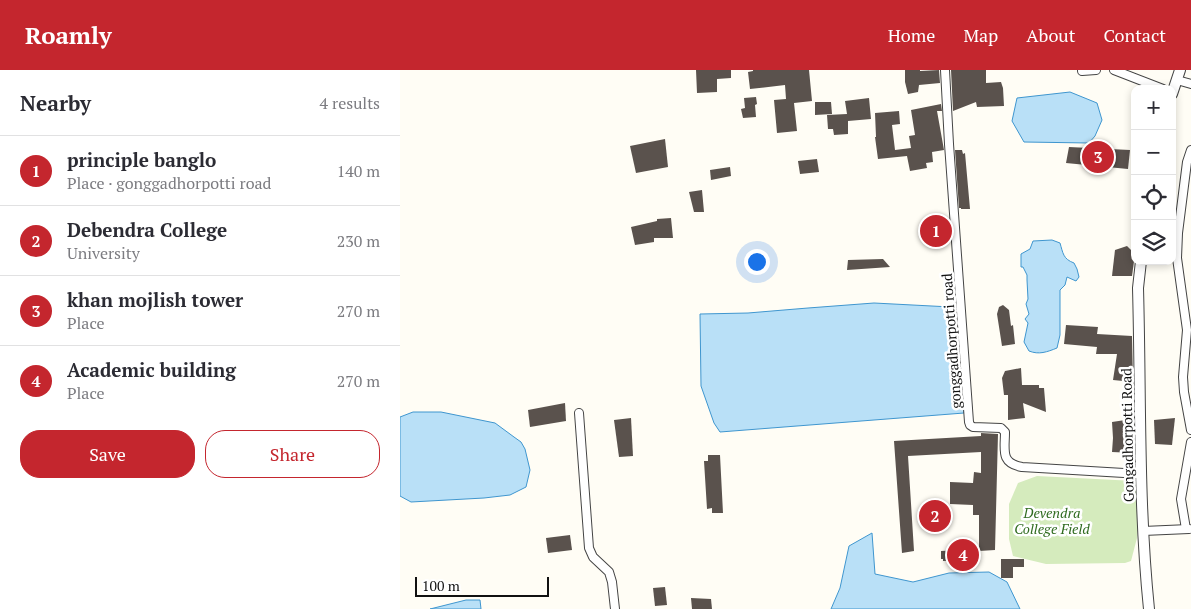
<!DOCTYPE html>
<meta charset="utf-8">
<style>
body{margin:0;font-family:"PT Serif",serif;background:#f7f7f7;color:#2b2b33}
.controls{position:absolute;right:15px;top:15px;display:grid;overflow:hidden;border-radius:10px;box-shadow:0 2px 8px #0003}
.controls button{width:45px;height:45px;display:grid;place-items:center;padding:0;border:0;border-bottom:1px solid #e1e1e2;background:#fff;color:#2b2b33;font:25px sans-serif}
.scale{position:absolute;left:15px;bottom:12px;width:134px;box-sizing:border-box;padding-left:5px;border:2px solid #111;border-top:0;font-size:14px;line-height:18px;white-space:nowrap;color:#111;-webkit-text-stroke:4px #fff;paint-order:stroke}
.you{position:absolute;left:356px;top:191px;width:18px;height:18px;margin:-12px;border:4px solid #fff;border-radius:50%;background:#1a73e8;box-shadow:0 0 0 8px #1a73e833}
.badge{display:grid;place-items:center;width:32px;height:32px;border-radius:50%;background:#c4262e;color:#fff;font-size:16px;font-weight:700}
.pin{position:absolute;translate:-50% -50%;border:2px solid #fff;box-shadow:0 1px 5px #0006}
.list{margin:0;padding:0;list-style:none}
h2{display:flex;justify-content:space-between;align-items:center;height:65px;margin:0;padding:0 20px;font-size:21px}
h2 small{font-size:16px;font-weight:400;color:#7c7c81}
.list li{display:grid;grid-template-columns:32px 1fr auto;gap:15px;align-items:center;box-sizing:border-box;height:70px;padding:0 20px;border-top:1px solid #e1e1e2}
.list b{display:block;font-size:19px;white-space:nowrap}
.list p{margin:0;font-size:16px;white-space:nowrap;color:#7c7c81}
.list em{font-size:16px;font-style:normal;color:#7c7c81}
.actions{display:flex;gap:10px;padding:15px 20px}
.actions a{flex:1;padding:11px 0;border:1px solid #c4262e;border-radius:20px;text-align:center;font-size:18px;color:#c4262e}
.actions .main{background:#c4262e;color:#fff}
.icon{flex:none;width:28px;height:28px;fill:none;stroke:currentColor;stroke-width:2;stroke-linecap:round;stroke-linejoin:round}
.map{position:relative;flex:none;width:791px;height:539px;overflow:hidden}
header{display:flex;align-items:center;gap:30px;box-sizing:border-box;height:70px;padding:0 25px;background:#c4262e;color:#fff}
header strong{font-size:24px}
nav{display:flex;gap:28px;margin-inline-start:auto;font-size:18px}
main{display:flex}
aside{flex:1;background:#fff}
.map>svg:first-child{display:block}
.green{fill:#d5ebbd}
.water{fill:#b9e0f7;stroke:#3f96cf}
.building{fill:#5a524d}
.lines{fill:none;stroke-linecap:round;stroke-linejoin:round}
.minor-casing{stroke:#444;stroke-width:10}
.tertiary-casing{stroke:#444;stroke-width:12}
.minor{stroke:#fff;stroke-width:8}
.tertiary{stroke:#fff;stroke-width:10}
.labels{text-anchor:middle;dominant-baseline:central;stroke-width:5;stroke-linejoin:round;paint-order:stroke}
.street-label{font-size:14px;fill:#111;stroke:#fff}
.park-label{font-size:14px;font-style:italic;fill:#2f6b1f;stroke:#fff}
</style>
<header>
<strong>Roamly</strong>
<nav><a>Home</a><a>Map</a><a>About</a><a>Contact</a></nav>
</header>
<main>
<aside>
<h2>Nearby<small>4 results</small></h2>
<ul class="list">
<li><span class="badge">1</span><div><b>principle banglo</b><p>Place · gonggadhorpotti road</p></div><em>140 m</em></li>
<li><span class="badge">2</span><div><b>Debendra College</b><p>University</p></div><em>230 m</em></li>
<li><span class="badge">3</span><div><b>khan mojlish tower</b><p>Place</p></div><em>270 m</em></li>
<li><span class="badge">4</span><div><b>Academic building</b><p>Place</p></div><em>270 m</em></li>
</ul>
<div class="actions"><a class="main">Save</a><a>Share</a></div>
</aside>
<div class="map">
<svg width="791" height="539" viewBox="0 0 791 539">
<rect width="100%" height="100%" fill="#fffdf5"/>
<!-- green -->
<polygon class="green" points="637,406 735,411 740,435 737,468 731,491 725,493 646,494 613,486 609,469 609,434 618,413"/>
<!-- water -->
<g class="water">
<polygon points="670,22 697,33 702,50 695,66 689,73 624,72 612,51 617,28"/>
<path d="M652,170L660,173C663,183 663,189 674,193L677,199L679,207L676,211L667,207L665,215L660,220V265L657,278C647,282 639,285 629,281L624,272L628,253L625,249L629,244L626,234L628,229L627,210V205L623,197H621V184L630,179L633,171Z"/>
<polygon points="474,233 551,237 564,343 320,362 314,353 301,316 300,244 348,243 408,238"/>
<polygon points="13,342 41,342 95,353 114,367 121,372 125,379 130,400 126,417 110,425 84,428 11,432 0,426 0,347"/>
<polygon points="472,463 475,504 513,512 549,503 589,502 607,512 620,539 431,539 440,518 449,476"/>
<polygon points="66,530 80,530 81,539 30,539"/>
</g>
<!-- building -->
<g class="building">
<polygon points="296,0 331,0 331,8 317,9 317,22 297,23"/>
<polygon points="353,0 409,0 412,31 394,33 397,61 377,63 374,30 386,29 385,15 350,19 348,2 353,1"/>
<polygon points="505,0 520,0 520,1 539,0 540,13 519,15 518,22 508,24 505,12"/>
<polygon points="551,0 586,0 586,13 601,12 603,18 604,36 577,37 576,32 553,41"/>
<polygon points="356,27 357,34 355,35 356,47 343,48 341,39 345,38 344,28"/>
<polygon points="469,28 471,49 448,51 448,64 434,65 433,59 428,59 427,45 447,44 445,31"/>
<polygon points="415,32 431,32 432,44 415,45"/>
<polygon points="541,34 542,41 537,41 544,80 532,82 533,92 526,93 527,98 510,101 507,86 478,89 475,67 476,67 475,43 499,41 500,54 492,55 495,80 511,78 509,66 515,65 511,40"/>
<polygon points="265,69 268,97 236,103 230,76"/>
<polygon points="669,77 730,80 728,99 666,93"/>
<polygon points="555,80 562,80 563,84 565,83 570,139 561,139 561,138 559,138"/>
<polygon points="417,89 419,102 400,104 398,91"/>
<polygon points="330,97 331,106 311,110 310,100"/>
<polygon points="302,120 304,142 294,142 289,122"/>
<polygon points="271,148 273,168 254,168 254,172 235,175 231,157 257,151 257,149"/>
<polygon points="544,151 546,171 527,173 528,152"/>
<polygon points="727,176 735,184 732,206 712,206 715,180"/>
<polygon points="483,189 490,197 447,200 448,190"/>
<polygon points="603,235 609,240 611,256 613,255 615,274 602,276 597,244 599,237"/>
<polygon points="666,255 698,257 697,264 732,266 733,312 713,310 717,284 696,284 697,277 664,274"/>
<polygon points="621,298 622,315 639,315 639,318 644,318 646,342 623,333 625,348 608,350 608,325 604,325 602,308 605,301"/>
<polygon points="165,333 166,351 130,357 128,340"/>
<polygon points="231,348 233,386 219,387 214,350"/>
<polygon points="775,348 772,375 755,374 754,350"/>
<polygon points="732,349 732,362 733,363 734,383 712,382 713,368 712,352"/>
<polygon points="581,363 598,364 595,480 579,481 579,445 573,445 573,435 550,434 550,412 573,413 574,402 581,403 581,382 508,386 514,481 502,483 494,371 581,366"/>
<polygon points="308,385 320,385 323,443 312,443 312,438 307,439 304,391 308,391"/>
<polygon points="170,465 172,480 148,483 146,468"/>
<polygon points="578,479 578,486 574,486 574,488 570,488 570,490 543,491 543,489 541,489 541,481"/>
<polygon points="601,489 624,489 624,497 613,497 613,508 601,508"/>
<polygon points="265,517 267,535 255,536 253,518"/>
<polygon points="291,528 311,529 312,539 292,539"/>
</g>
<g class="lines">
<defs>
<g id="minor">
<path d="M545,0L549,74L569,352L570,355L573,357L601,358L605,362C605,380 600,393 622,397L741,404"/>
<polyline points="714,0 763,19"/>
<polyline points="682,1 696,0"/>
<polyline points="777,10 791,14"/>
<polyline points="791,80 787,92 778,163 777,188 787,260 783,307 784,322 791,360"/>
<polyline points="179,343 189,478 193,487 209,502 212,512 215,539"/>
<polyline points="786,459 781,429 791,372"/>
<polyline points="743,461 789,459"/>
</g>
<g id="tertiary">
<polyline points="772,24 780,0"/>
<path d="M741,191L738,218C741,325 738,432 749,539"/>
</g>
</defs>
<!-- minor casing -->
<use href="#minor" class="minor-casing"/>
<!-- tertiary casing -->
<use href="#tertiary" class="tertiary-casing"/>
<!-- minor -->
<use href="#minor" class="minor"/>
<!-- tertiary -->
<use href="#tertiary" class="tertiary"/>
</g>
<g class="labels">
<!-- street labels -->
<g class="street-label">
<text transform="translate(551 271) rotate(-94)">gonggadhorpotti road</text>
<text transform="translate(727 365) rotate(-91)">Gongadhorpotti Road</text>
</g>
<!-- park labels -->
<g class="park-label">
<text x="652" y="442">Devendra<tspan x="652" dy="16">College Field</tspan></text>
</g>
</g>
</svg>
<div class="controls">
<button>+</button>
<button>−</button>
<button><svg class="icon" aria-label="locate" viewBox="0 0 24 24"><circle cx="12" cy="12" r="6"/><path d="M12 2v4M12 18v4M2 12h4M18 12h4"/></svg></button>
<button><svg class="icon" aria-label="layers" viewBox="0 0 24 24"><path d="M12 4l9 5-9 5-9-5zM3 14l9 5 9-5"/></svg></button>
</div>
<div class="scale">100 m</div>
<div class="you"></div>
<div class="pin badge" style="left:536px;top:161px">1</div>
<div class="pin badge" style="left:535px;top:446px">2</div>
<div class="pin badge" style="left:698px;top:87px">3</div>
<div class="pin badge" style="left:563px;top:485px">4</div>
</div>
</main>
